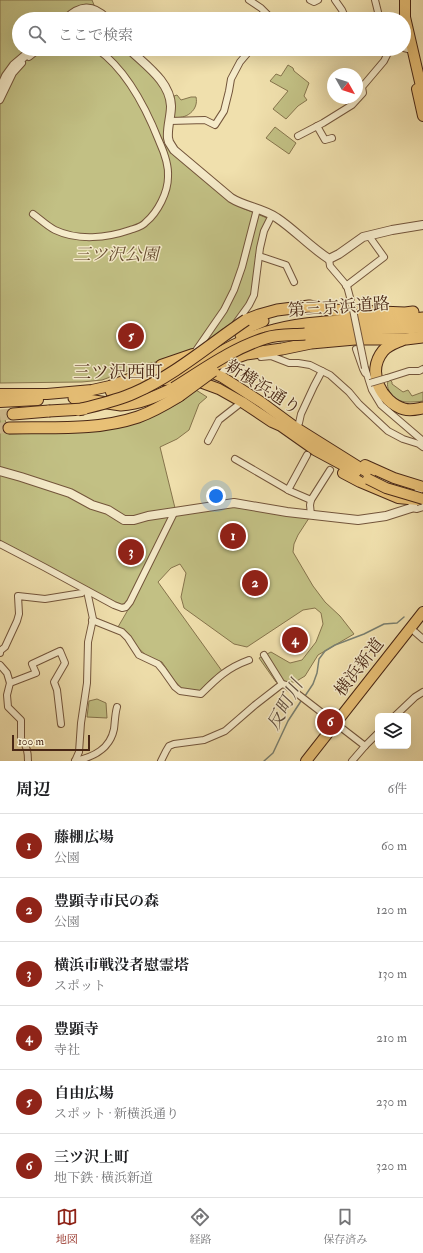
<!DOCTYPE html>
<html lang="ja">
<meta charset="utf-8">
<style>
body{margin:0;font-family:"IM FELL Double Pica","Noto Serif JP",serif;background:#f2f2f2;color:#202124}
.controls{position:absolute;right:12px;bottom:12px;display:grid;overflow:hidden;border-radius:6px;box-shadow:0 4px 16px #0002}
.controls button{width:36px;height:36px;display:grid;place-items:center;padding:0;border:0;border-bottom:1px solid #e0e0e0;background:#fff;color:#202124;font:20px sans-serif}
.compass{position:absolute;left:327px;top:68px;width:36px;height:36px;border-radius:50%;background:#fff;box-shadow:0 4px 16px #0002;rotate:129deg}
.scale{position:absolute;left:12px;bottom:10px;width:78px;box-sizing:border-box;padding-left:4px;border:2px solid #492715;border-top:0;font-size:11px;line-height:14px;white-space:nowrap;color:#492715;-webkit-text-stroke:3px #f5ebca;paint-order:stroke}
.you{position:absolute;left:216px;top:496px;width:14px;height:14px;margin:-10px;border:3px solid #fff;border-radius:50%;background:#1a73e8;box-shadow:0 0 0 6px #1a73e833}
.badge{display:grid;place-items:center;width:26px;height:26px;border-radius:50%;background:#8f2418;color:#fff;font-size:13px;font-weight:700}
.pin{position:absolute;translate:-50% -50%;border:2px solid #fff;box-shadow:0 1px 4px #0006}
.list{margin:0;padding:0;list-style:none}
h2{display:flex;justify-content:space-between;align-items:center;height:52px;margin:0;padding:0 16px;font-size:17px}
h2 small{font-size:13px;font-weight:400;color:#757577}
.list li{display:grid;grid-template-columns:26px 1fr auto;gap:12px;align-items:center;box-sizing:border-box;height:64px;padding:0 16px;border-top:1px solid #e0e0e0}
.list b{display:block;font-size:15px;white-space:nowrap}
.list p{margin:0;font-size:13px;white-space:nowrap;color:#757577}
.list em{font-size:13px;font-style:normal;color:#757577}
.icon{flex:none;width:22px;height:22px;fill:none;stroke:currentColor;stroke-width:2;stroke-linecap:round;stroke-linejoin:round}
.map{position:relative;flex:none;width:423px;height:761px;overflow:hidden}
.search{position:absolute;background:#fff;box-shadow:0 4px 16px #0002;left:12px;right:12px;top:12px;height:44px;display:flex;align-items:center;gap:10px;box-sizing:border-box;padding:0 14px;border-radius:22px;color:#757577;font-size:15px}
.sheet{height:436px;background:#fff}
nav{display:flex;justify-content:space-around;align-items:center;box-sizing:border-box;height:56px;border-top:1px solid #e0e0e0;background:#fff;font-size:11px;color:#757577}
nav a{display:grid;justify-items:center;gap:2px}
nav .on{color:#8f2418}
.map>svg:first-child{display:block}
.green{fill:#c2c084;stroke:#86744c}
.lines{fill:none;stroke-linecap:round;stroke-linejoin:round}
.stream{stroke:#7a8071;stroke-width:1.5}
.motorway-tunnel{stroke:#cfbb8f;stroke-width:11;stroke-dasharray:11 5.5;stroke-linecap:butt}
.minor-casing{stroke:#73553b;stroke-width:8}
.tertiary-casing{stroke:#73553b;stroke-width:10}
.primary-casing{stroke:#492715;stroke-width:12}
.trunk-casing{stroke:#492715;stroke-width:12}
.motorway-casing{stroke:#492715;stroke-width:13}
.minor{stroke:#f5ebca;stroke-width:6}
.tertiary{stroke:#f5ebca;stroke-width:8}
.primary{stroke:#e8c076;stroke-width:10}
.trunk{stroke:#e8c076;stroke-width:10}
.motorway{stroke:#e8c076;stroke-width:11}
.minor-bridge-casing{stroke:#73553b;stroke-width:8;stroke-linecap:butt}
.primary-bridge-casing{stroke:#492715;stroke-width:12;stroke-linecap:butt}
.motorway-bridge-casing{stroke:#492715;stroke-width:13;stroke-linecap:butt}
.minor-bridge{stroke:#f5ebca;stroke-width:6}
.primary-bridge{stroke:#e8c076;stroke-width:10}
.motorway-bridge{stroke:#e8c076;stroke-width:11}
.labels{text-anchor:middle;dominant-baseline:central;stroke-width:3;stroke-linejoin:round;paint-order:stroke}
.park-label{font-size:17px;font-style:italic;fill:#674d31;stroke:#f5ebca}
.street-label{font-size:17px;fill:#492715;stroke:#f5ebca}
.neighbourhood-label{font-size:18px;fill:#492715;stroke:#f5ebca}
.water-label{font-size:18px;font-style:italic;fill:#5e4c3c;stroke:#f5ebca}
</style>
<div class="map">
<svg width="423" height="761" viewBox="0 0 423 761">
<rect width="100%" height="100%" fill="#f0e0ad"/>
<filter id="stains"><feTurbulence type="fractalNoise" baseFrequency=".005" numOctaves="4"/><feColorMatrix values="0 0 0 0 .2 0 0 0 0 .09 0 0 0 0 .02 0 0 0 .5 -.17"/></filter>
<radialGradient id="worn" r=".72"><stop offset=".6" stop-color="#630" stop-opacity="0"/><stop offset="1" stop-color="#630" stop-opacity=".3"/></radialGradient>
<!-- green -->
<g class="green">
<polygon points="0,0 92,0 94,5 75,8 63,19 19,19 19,49 29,49 0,89"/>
<polygon points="37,49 125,49 163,87 169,104 165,137 217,187 242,208 267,218 261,231 251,295 246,305 233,323 221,330 203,347 188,353 141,366 102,380 82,382 0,383 0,100 12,72"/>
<polygon points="288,65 293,68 294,71 309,83 304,96 307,100 298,106 286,119 273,109 288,91 270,81 276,74 281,76"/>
<path d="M177,95L181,100L191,97H196C199,110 186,120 173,117L175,104L174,96Z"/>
<polygon points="275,127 296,143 289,154 266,138"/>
<path d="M390,380L392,382V384L403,392L408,390L412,396L423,392V401C418,402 412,402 407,402C396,402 385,391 388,381Z"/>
<polygon points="196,390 207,397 199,404 189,430 177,439 160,447 175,508 173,512 215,505 311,515 298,535 294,544 293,552 313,586 325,602 340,616 354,634 318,655 305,676 295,682 276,682 259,658 271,652 290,663 302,660 316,642 323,624 321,613 315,608 303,610 247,647 234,644 184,608 181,597 186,573 180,564 171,568 158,582 222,671 210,680 200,691 182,689 174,680 162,662 148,657 137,647 118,627 136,596 129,598 126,603 120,605 0,544 0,412 3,412 9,434 88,431 157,414 181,402"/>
<polygon points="97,699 106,703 107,718 87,717 89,701"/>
</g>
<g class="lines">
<!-- stream -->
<g class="stream">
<polyline points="305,696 313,684 317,673 319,659 325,651 335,645 364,634 384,624 397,623 404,617"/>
<polyline points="264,761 273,753 288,721 301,701"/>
</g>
<!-- motorway-tunnel -->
<g class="motorway-tunnel">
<polyline points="154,404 170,394"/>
<polyline points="0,415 13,414"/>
<polyline points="0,428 9,428"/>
</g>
<defs>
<g id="minor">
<polyline points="249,0 261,8 272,19"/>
<polyline points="310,0 314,2 318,0"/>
<polyline points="335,0 342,10 346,19"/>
<polyline points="375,0 378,12 375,19"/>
<polyline points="404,48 408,49"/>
<polyline points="29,57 39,49"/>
<polyline points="0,100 13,73 22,63"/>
<polyline points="170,121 205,120 215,125 224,111 229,91 231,79 240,62 251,49"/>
<polyline points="317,126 325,140 332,138"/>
<polyline points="298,136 323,123 352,105 363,93 362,87 384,61 390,49"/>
<path d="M33,214C40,219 47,226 55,230C78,241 107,238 130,230C136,228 142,227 146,222C158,212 168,192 168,177C169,165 164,152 159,141C146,108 127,70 97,49"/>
<polyline points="259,256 286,265 294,282"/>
<polyline points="329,259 330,266 347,286 352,305"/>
<polyline points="346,286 384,257 369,236"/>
<polyline points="236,323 249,305 254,295 260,248 264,231 272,215"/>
<polyline points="356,349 363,369 365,373"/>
<polyline points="193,355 224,310 234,290 242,267 257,209"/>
<polyline points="261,357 271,356 289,363 298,363 310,365 330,375 349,392 359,404 388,431 403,439 419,444 423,447"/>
<polyline points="365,368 372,390 381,405 423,441"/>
<polyline points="220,376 230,361"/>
<polyline points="387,378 409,371 419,371 423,369"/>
<polyline points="299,423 301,414 314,386 322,371"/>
<polyline points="208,441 219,420 242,402"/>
<polyline points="235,459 290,491 311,500"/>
<polyline points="288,490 307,455"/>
<polyline points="411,508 417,509 423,507"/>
<polyline points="311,515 310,505 311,500 330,470"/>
<polyline points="0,544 44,567 114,605 122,608 126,607 130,602 174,513"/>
<path d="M92,620L122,632L128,638L139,655L158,664L163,670L175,687L180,691L201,694C217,678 227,668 249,660"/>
<polyline points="415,632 423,639"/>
<polyline points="0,653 0,651 5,647 17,621 19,614 18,596 45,599 82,593 85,590"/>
<polyline points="264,655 282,684"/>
<path d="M0,665L7,673L10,683L7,695L8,707L21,720V739C27,746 28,752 28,761"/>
<polyline points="10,683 36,673 32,664 60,651 65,663 54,682 57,690 61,724"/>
<polyline points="395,716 415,697 423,692"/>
<polyline points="75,761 79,752 81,723 87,683 88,642 93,619 87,591"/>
<path d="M75,761C94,757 110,749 114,729C115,721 115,714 117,707"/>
<polyline points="161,761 166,751 169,746 174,744 204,740 225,731 255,705 282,684 286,685 365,746"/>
<polyline points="352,761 365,746 378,733"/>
</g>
<g id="tertiary">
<path d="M66,19C80,6 92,4 107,19"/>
<path d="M129,49C145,65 170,81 171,106C171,117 167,127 168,138L169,142L174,150L231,198C245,207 263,208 277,218C295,230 310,247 329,259L339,254L363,237L392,230L423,225"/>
<polyline points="0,90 6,76 14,65 33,49"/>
<polyline points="0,471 21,477 70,493 92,505 108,510 124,520 134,520 148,516 234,503 287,512 358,520 386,516 411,508 416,500 420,486"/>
</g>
<g id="primary">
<polyline points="161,365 193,354"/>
<polyline points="111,392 148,381 179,379 192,379 219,389 242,402 272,422 281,426 315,450 356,472"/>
<polyline points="0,394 47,394 92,390 110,386 148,372 167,368 201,370 213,373 222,377 261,402 295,427 370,474"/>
<polyline points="0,402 38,400"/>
<polyline points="365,465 394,478 423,487"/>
<polyline points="343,473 360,482 398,498 418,500"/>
</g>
<g id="trunk">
<polyline points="405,0 405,17 423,95"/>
<polyline points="417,89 423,116"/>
<polyline points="306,761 423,612"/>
</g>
<g id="motorway">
<polyline points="246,320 259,315 277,310 309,306 330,310 405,313 413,312"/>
<polyline points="305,334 356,329 404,328 423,327"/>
<polyline points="241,335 251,326 263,321"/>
<path d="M402,340C395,343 388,345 383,351C366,372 381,402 404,409C411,411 417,409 423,408"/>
<polyline points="217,364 246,354 282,349 311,343 355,339 406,339 423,337"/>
<path d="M194,368C219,353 245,337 274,330C322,317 374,323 423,318"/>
<path d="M74,398L121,405C140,404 157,396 174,388"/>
<polyline points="13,414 49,411"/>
<path d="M9,428C52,427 96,431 138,417C152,412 166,404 179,396"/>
</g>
</defs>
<!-- minor casing -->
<use href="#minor" class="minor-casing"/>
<!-- tertiary casing -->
<use href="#tertiary" class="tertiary-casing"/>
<!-- primary casing -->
<use href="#primary" class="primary-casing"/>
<!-- trunk casing -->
<use href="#trunk" class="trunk-casing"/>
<!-- motorway casing -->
<use href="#motorway" class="motorway-casing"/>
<!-- minor -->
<use href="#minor" class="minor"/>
<!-- tertiary -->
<use href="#tertiary" class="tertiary"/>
<!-- primary -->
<use href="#primary" class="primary"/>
<!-- trunk -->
<use href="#trunk" class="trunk"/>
<!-- motorway -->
<use href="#motorway" class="motorway"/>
<defs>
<g id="minor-bridge">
<polyline points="352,305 365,368"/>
<polyline points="370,383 387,378"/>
</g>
<polyline id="primary-bridge" points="368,479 386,488 423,499"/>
<g id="motorway-bridge">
<path d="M174,388C203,370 233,348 266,338C278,334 292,335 305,334"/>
<polyline points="179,396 213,371"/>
<path d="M78,410C97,405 116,401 134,393C175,375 209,345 246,320"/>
<polyline points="49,411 84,409"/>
</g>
</defs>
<!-- minor-bridge casing -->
<use href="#minor-bridge" class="minor-bridge-casing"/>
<!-- primary-bridge casing -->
<use href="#primary-bridge" class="primary-bridge-casing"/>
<!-- motorway-bridge casing -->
<use href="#motorway-bridge" class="motorway-bridge-casing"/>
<!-- minor-bridge -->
<use href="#minor-bridge" class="minor-bridge"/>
<!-- primary-bridge -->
<use href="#primary-bridge" class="primary-bridge"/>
<!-- motorway-bridge -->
<use href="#motorway-bridge" class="motorway-bridge"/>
</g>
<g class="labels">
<!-- park labels -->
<g class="park-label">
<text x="116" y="254">三ツ沢公園</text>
</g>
<!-- street labels -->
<g class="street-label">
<text transform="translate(339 307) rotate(-4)">第三京浜道路</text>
<text transform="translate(263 387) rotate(33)">新横浜通り</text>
<text transform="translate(359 667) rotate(-52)">横浜新道</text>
</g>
<!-- neighbourhood labels -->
<g class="neighbourhood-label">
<text x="118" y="372">三ツ沢西町</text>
</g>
<!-- water labels -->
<g class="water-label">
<text transform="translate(285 705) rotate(-61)">反町川</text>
</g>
</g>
<rect width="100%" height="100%" filter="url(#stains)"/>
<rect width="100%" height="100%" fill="url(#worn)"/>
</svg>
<div class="controls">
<button><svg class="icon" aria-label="layers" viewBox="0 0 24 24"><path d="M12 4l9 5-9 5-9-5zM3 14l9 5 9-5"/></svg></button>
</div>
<svg class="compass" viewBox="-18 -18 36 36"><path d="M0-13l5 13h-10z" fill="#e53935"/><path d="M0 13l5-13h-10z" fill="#757577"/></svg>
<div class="scale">100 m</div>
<div class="you"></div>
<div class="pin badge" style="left:233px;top:536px">1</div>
<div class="pin badge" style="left:255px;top:583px">2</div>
<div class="pin badge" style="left:131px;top:552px">3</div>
<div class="pin badge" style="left:295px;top:640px">4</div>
<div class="pin badge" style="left:131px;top:336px">5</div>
<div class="pin badge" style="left:330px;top:722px">6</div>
<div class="search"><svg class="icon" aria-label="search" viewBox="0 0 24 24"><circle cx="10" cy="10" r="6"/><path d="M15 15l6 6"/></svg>ここで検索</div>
</div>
<section class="sheet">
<h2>周辺<small>6件</small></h2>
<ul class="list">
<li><span class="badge">1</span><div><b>藤棚広場</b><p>公園</p></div><em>60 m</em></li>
<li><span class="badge">2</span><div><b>豊顕寺市民の森</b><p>公園</p></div><em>120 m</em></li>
<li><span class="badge">3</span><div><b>横浜市戦没者慰霊塔</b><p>スポット</p></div><em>130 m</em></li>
<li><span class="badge">4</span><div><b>豊顕寺</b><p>寺社</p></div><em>210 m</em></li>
<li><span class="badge">5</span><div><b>自由広場</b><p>スポット · 新横浜通り</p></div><em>230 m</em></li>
<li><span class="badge">6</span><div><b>三ツ沢上町</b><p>地下鉄 · 横浜新道</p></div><em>320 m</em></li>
</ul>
</section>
<nav>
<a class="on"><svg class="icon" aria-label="map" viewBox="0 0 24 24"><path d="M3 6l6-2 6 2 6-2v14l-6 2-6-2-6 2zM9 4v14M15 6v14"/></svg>地図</a>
<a><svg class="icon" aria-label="directions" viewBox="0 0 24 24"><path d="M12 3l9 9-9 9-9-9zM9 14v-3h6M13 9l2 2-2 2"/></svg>経路</a>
<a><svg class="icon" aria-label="saved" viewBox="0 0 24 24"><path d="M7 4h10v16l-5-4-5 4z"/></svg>保存済み</a>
</nav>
